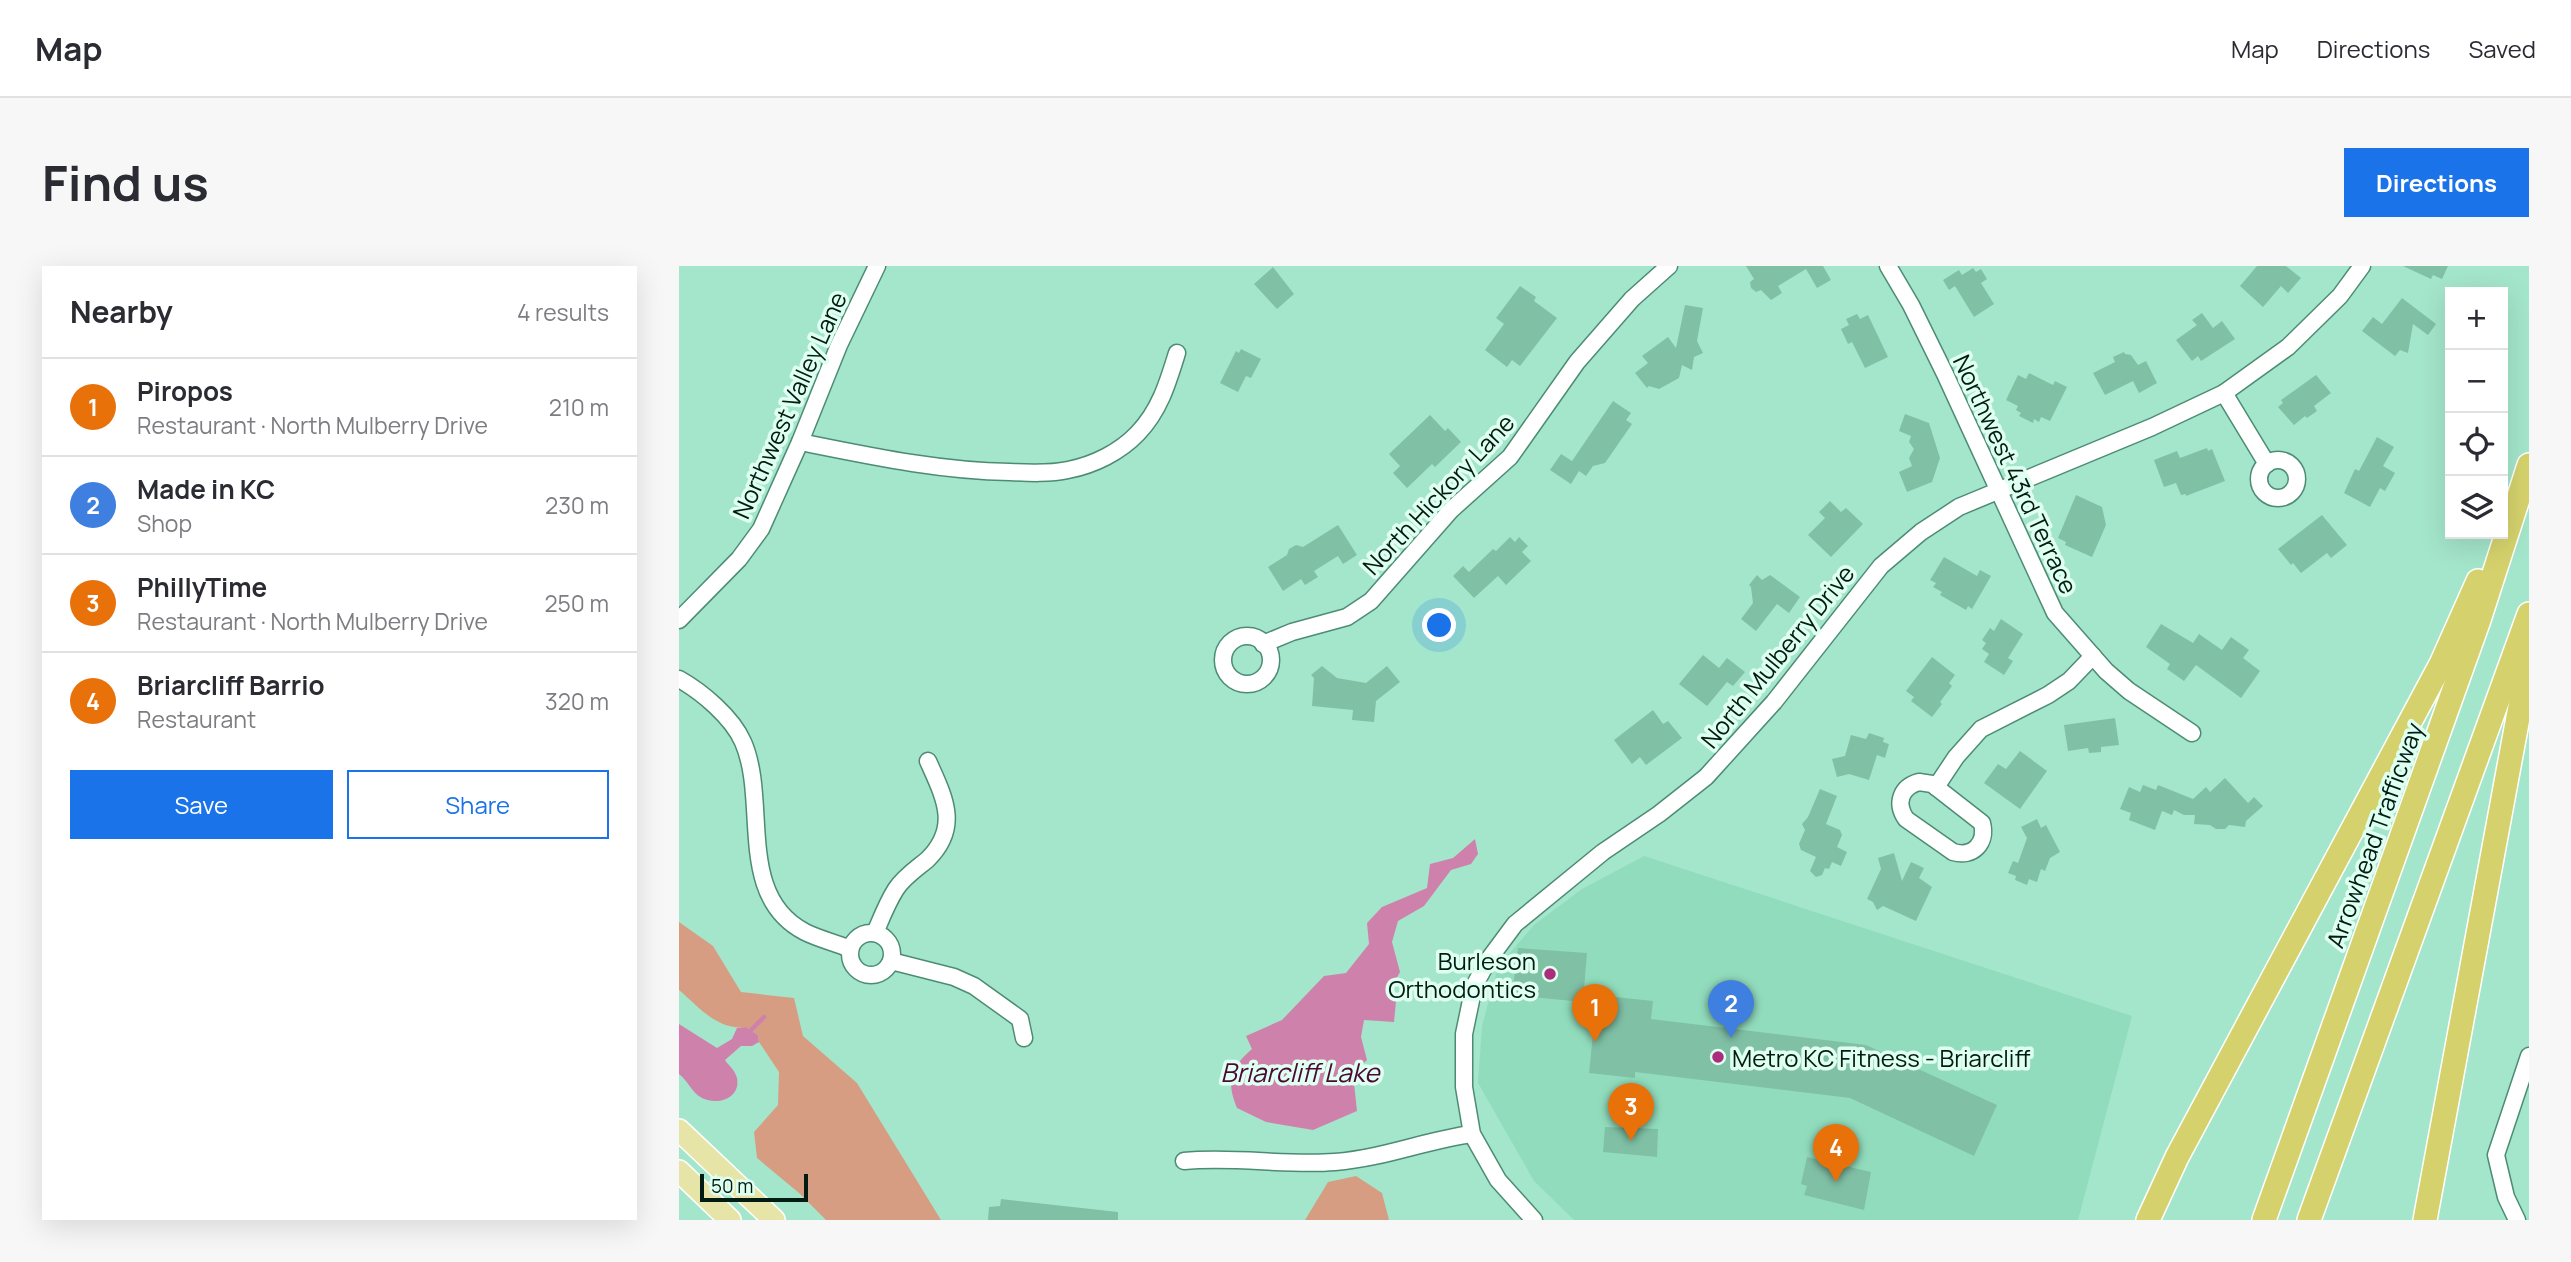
<!DOCTYPE html>
<meta charset="utf-8">
<style>
body{margin:0;font-family:Manrope,sans-serif;background:#f7f7f7;color:#2b2b33}
.controls{position:absolute;right:21px;top:21px;display:grid;overflow:hidden;border-radius:0px;box-shadow:0 7px 28px #0002}
.controls button{width:63px;height:63px;display:grid;place-items:center;padding:0;border:0;border-bottom:2px solid #e1e1e2;background:#fff;color:#2b2b33;font:35px sans-serif}
.scale{position:absolute;left:21px;bottom:18px;width:108px;box-sizing:border-box;padding-left:7px;border:4px solid #021c13;border-top:0;font-size:19px;line-height:24px;white-space:nowrap;color:#021c13;-webkit-text-stroke:5px #dffff1;paint-order:stroke}
.you{position:absolute;left:761px;top:360px;width:24px;height:24px;margin:-18px;border:5px solid #fff;border-radius:50%;background:#1a73e8;box-shadow:0 0 0 10px #1a73e833}
.badge{display:grid;place-items:center;width:46px;height:46px;border-radius:50%;background:#1a73e8;color:#fff;font-size:23px;font-weight:700}
.pin{position:absolute;translate:-50% -58px;filter:drop-shadow(0 2px 4px #0008)}
.pin::after{content:'';position:absolute;top:37px;width:24px;height:21px;background:inherit;clip-path:polygon(0 0,100% 0,50% 100%)}
.list{margin:0;padding:0;list-style:none}
h2{display:flex;justify-content:space-between;align-items:center;height:91px;margin:0;padding:0 28px;font-size:30px}
h2 small{font-size:23px;font-weight:400;color:#7c7c81}
.list li{display:grid;grid-template-columns:46px 1fr auto;gap:21px;align-items:center;box-sizing:border-box;height:98px;padding:0 28px;border-top:2px solid #e1e1e2}
.list b{display:block;font-size:26px;white-space:nowrap}
.list p{margin:0;font-size:23px;white-space:nowrap;color:#7c7c81}
.list em{font-size:23px;font-style:normal;color:#7c7c81}
.actions{display:flex;gap:14px;padding:21px 28px}
.actions a{flex:1;padding:16px 0;border:2px solid #1a73e8;border-radius:0px;text-align:center;font-size:24px;color:#1a73e8}
.actions .main{background:#1a73e8;color:#fff}
.icon{flex:none;width:38px;height:38px;fill:none;stroke:currentColor;stroke-width:2;stroke-linecap:round;stroke-linejoin:round}
.map{position:relative;flex:none;width:1850px;height:954px;overflow:hidden;border-radius:0px}
header{display:flex;align-items:center;gap:42px;box-sizing:border-box;height:98px;padding:0 35px;background:#fff;border-bottom:2px solid #e1e1e2}
header strong{font-size:33px}
nav{display:flex;gap:38px;margin-inline-start:auto;font-size:24px}
.intro{display:flex;align-items:center;justify-content:space-between;box-sizing:border-box;height:168px;padding:0 42px}
h1{margin:0;font-size:49px}
.button{padding:18px 32px;border-radius:0px;background:#1a73e8;color:#fff;font-size:24px;font-weight:700}
main{display:flex;gap:42px;padding:0 42px}
aside{flex:1;background:#fff;border-radius:0px;box-shadow:0 7px 28px #0002}
.map>svg:first-child{display:block}
.built{fill:#91dcbd}
.green{fill:#d79d82}
.water{fill:#ce82ab}
.lines{fill:none;stroke-linecap:round;stroke-linejoin:round}
.stream{stroke:#ce82ab;stroke-width:4.5}
.building{fill:#80c1a6}
.minor-casing{stroke:#4d8c74;stroke-width:19}
.major-casing{stroke:#fff;stroke-width:24}
.highway-casing{stroke:#fff;stroke-width:26}
.minor{stroke:#fff;stroke-width:16}
.major{stroke:#e6e4a7;stroke-width:21}
.highway{stroke:#d5d26d;stroke-width:23}
.poi-dot{fill:#ab2d7c;stroke:#dffff1;stroke-width:2.5}
.labels{text-anchor:middle;dominant-baseline:central;stroke-width:7;stroke-linejoin:round;paint-order:stroke}
.street-label{font-size:24px;fill:#021c13;stroke:#dffff1}
.poi-label{font-size:24px;fill:#021c13;stroke:#dffff1;text-anchor:end}
.water-label{font-size:26px;font-style:italic;fill:#4c0834;stroke:#dffff1}
</style>
<header>
<strong>Map</strong>
<nav><a>Map</a><a>Directions</a><a>Saved</a></nav>
</header>
<div class="intro"><h1>Find us</h1><a class="button">Directions</a></div>
<main>
<aside>
<h2>Nearby<small>4 results</small></h2>
<ul class="list">
<li><span class="badge" style="background:#e8710a">1</span><div><b>Piropos</b><p>Restaurant · North Mulberry Drive</p></div><em>210 m</em></li>
<li><span class="badge" style="background:#3f7fe0">2</span><div><b>Made in KC</b><p>Shop</p></div><em>230 m</em></li>
<li><span class="badge" style="background:#e8710a">3</span><div><b>PhillyTime</b><p>Restaurant · North Mulberry Drive</p></div><em>250 m</em></li>
<li><span class="badge" style="background:#e8710a">4</span><div><b>Briarcliff Barrio</b><p>Restaurant</p></div><em>320 m</em></li>
</ul>
<div class="actions"><a class="main">Save</a><a>Share</a></div>
</aside>
<div class="map">
<svg width="1850" height="954" viewBox="0 0 1850 954">
<rect width="100%" height="100%" fill="#a4e6cb"/>
<!-- built -->
<polygon class="built" points="965,590 1453,750 1399,954 895,954 855,915 799,817 803,760 819,701 855,659 903,623"/>
<!-- green -->
<g class="green">
<path d="M0,656L34,680L62,726L115,732L124,770L178,817L262,954H147L120,927L78,892L75,866L99,839L100,806L80,776L79,769L67,761C39,765 20,741 0,724Z"/>
<polygon points="677,910 703,927 710,954 626,954 649,916"/>
</g>
<!-- water -->
<g class="water">
<path d="M796,573L799,588L792,598L772,604L745,640L719,655L713,676L721,706L708,730L717,735L715,756L685,754L682,771L688,794L674,808L678,845L634,864L587,856L558,842C547,815 551,802 573,783L567,770L603,754L645,710L667,707L690,678L688,657L703,641L748,622L751,598L774,592Z"/>
<path d="M0,758L38,782L53,773L58,762L67,761L79,769L80,776L73,780H62L46,794C50,800 56,804 58,812C62,832 39,840 23,832C13,827 9,815 0,808Z"/>
</g>
<g class="lines">
<!-- stream -->
<polyline class="stream" points="72,764 85,751"/>
</g>
<!-- building -->
<g class="building">
<polygon points="1067,0 1144,0 1152,14 1138,22 1127,3 1099,20 1103,27 1092,34 1082,24 1077,26 1072,22 1071,16 1075,13"/>
<polygon points="1578,0 1607,0 1622,12 1609,27 1602,20 1584,41 1561,20"/>
<polygon points="1724,0 1769,0 1763,13 1754,9 1752,13"/>
<polygon points="594,1 615,28 598,43 575,18"/>
<polygon points="1294,2 1297,6 1302,3 1308,13 1302,17 1315,38 1295,51 1276,20 1270,24 1264,14 1280,4 1283,9"/>
<polygon points="841,20 857,31 855,35 878,52 841,100 833,94 828,101 806,84 825,58 817,52"/>
<polygon points="1723,32 1757,58 1749,69 1734,58 1729,87 1721,84 1716,90 1683,65 1694,51 1703,58"/>
<polygon points="1006,39 1024,42 1018,75 1024,87 1015,91 1013,104 1003,99 1000,112 980,123 970,120 968,122 956,107 969,97 963,90 989,71 997,82"/>
<polygon points="1523,47 1534,62 1543,55 1556,73 1522,95 1519,90 1513,95 1497,74 1518,59 1513,54"/>
<polygon points="1178,48 1181,53 1189,49 1209,91 1186,102 1173,76 1169,78 1162,63 1170,59 1167,53"/>
<polygon points="562,83 582,93 572,112 567,110 559,126 541,117 557,85 560,87"/>
<polygon points="1445,86 1446,88 1452,89 1459,99 1467,95 1478,117 1460,127 1454,115 1426,129 1414,107 1436,96 1434,91"/>
<polygon points="1350,107 1374,119 1376,115 1388,121 1371,155 1362,151 1360,156 1355,153 1354,157 1340,150 1342,147 1337,144 1339,140 1327,134 1339,109 1347,113"/>
<polygon points="1637,109 1652,127 1635,140 1638,145 1628,152 1626,150 1615,159 1599,141 1604,137 1602,134"/>
<polygon points="934,135 952,147 947,154 953,158 926,197 914,200 907,210 900,205 892,218 871,204 882,188 893,195"/>
<polygon points="1226,148 1250,157 1261,192 1253,216 1228,226 1220,206 1233,200 1230,192 1235,183 1230,176 1232,170 1220,165"/>
<polygon points="751,149 766,165 769,162 782,176 756,201 753,198 728,222 714,207 721,200 710,188"/>
<polygon points="1698,171 1715,181 1704,200 1716,207 1706,225 1701,222 1691,241 1665,227 1676,203 1680,205"/>
<polygon points="1528,182 1529,185 1533,183 1546,215 1507,230 1507,228 1502,229 1497,217 1485,221 1475,194 1498,185 1501,192"/>
<polygon points="1397,229 1423,241 1427,259 1413,291 1386,279 1387,276 1379,272"/>
<polygon points="1151,235 1162,246 1167,242 1184,258 1152,291 1129,269 1146,252 1140,246"/>
<polygon points="1643,249 1668,279 1652,292 1648,287 1622,307 1614,297 1612,299 1599,283"/>
<polygon points="659,259 678,289 664,298 659,290 635,305 639,311 626,319 622,313 604,325 589,301 608,289 610,283 617,279 624,281"/>
<polygon points="831,271 836,276 840,271 849,280 843,286 852,295 827,319 819,310 795,332 774,310 784,300 790,306 814,283 817,285"/>
<polygon points="1265,291 1298,310 1301,304 1312,310 1293,343 1289,340 1287,344 1261,329 1263,326 1254,321 1257,317 1251,314"/>
<polygon points="1078,309 1083,314 1091,309 1121,331 1110,347 1098,338 1077,365 1062,353 1074,337 1072,321 1070,319"/>
<polygon points="1322,353 1344,368 1329,392 1334,395 1325,409 1305,396 1310,388 1303,383 1307,377 1303,374 1311,362 1315,365"/>
<polygon points="1482,358 1514,377 1520,368 1543,384 1552,371 1570,384 1564,392 1581,405 1562,432 1517,399 1505,415 1488,403 1491,398 1467,381"/>
<polygon points="1024,389 1040,402 1048,392 1066,406 1054,420 1048,416 1028,440 1000,418"/>
<polygon points="1253,391 1276,409 1270,417 1273,420 1261,436 1263,438 1253,451 1232,435 1235,431 1227,425"/>
<polygon points="643,400 658,412 687,417 708,400 721,416 697,435 695,456 673,454 674,444 633,440 635,412 632,409"/>
<polygon points="974,444 984,458 989,455 1003,472 967,499 961,491 953,498 935,474"/>
<polygon points="1436,452 1440,479 1422,481 1422,486 1410,487 1409,482 1389,485 1385,459"/>
<polygon points="1190,467 1205,472 1204,476 1210,478 1206,492 1198,489 1190,514 1170,508 1158,511 1153,493 1166,490 1172,469 1187,473"/>
<polygon points="1341,485 1368,505 1341,543 1305,517 1319,498 1327,503"/>
<polygon points="1546,512 1569,537 1575,531 1584,540 1567,555 1566,561 1550,559 1546,563 1537,563 1531,559 1515,558 1516,549 1505,549 1495,544 1493,549 1483,545 1476,564 1450,554 1452,547 1441,543 1450,521 1461,526 1464,519 1477,524 1479,519 1514,533 1527,521 1531,526"/>
<polygon points="1141,523 1158,530 1147,558 1161,564 1163,569 1158,581 1168,586 1162,600 1153,596 1150,603 1146,602 1143,609 1137,611 1131,605 1137,591 1122,584 1120,578 1126,564 1123,558 1129,551"/>
<polygon points="1358,553 1362,562 1367,559 1381,586 1371,592 1366,605 1362,603 1358,616 1350,613 1348,619 1336,614 1337,610 1329,607 1334,595 1339,597 1348,572 1342,561"/>
<polygon points="1215,587 1223,615 1232,596 1245,602 1240,612 1253,621 1237,655 1204,640 1198,644 1194,636 1188,633 1202,603 1199,592"/>
<polygon points="839,682 908,687 904,736 833,729"/>
<polygon points="918,729 974,735 972,753 1187,779 1318,839 1295,890 1171,832 956,806 956,812 910,807"/>
<polygon points="926,861 979,863 978,891 924,886"/>
<polygon points="1128,891 1192,906 1185,944 1125,929 1128,920 1122,918"/>
<polygon points="322,933 439,946 439,954 309,954 310,941 321,940"/>
</g>
<g class="lines">
<defs>
<g id="minor">
<polyline points="1209,0 1232,39 1266,108 1376,347 1427,405 1450,425 1513,467"/>
<polyline points="1545,127 1588,198"/>
<path d="M121,176C191,190 260,205 331,206C350,207 371,208 389,204C415,199 441,186 459,167C481,144 489,116 498,87"/>
<circle cx="1599" cy="213" r="19"/>
<polyline points="0,354 60,293 82,263 121,176 160,79 198,0"/>
<circle cx="568" cy="394" r="24"/>
<polyline points="584,378 613,366 668,351 692,335 772,244 831,191 898,96 953,33 990,0"/>
<path d="M0,413C23,426 53,451 64,476C90,535 56,630 126,666C140,673 157,677 171,683"/>
<path d="M1240,516L1253,518L1303,557C1308,577 1294,592 1274,586L1227,553C1216,537 1222,521 1240,516Z"/>
<polyline points="1257,521 1277,491 1302,463 1369,429 1390,415 1414,390"/>
<circle cx="192" cy="688" r="21"/>
<path d="M196,667C202,653 208,637 217,623C225,611 237,603 248,594C282,561 265,531 249,495"/>
<polyline points="212,695 275,711 295,720 341,753 345,772"/>
<path d="M505,895C556,890 606,900 656,896C706,892 747,874 793,868"/>
<polyline points="855,954 819,914 793,868 785,821 785,768 795,720 810,693 836,658 924,586 980,548 1027,511 1095,436 1202,300 1242,266 1280,241 1473,161 1545,127 1609,81 1661,30 1683,0"/>
<polyline points="1838,954 1827,931 1817,889 1850,790"/>
</g>
<g id="major">
<polyline points="0,864 95,954"/>
<polyline points="0,905 51,954"/>
</g>
<g id="highway">
<polyline points="1469,954 1498,891 1762,398 1799,315"/>
<polyline points="1585,954 1800,354 1850,199"/>
<polyline points="1630,954 1850,348"/>
<polyline points="1746,954 1850,392"/>
</g>
</defs>
<!-- minor casing -->
<use href="#minor" class="minor-casing"/>
<!-- major casing -->
<use href="#major" class="major-casing"/>
<!-- highway casing -->
<use href="#highway" class="highway-casing"/>
<!-- minor -->
<use href="#minor" class="minor"/>
<!-- major -->
<use href="#major" class="major"/>
<!-- highway -->
<use href="#highway" class="highway"/>
</g>
<!-- markers -->
<g class="poi-dot">
<circle cx="871" cy="708" r="7"/>
<circle cx="1039" cy="791" r="7"/>
</g>
<g class="labels">
<!-- street labels -->
<g class="street-label">
<text transform="translate(110 139) rotate(-66)">Northwest Valley Lane</text>
<text transform="translate(1337 208) rotate(65)">Northwest 43rd Terrace</text>
<text transform="translate(759 228) rotate(-47)">North Hickory Lane</text>
<text transform="translate(1098 390) rotate(-51)">North Mulberry Drive</text>
<text transform="translate(1695 569) rotate(-70)">Arrowhead Trafficway</text>
</g>
<!-- poi labels -->
<g class="poi-label">
<text x="857" y="694">Burleson<tspan x="857" dy="28">Orthodontics</tspan></text>
<text x="1053" y="791" text-anchor="start">Metro KC Fitness - Briarcliff</text>
</g>
<!-- water labels -->
<g class="water-label">
<text x="621" y="806">Briarcliff Lake</text>
</g>
</g>
</svg>
<div class="controls">
<button>+</button>
<button>−</button>
<button><svg class="icon" aria-label="locate" viewBox="0 0 24 24"><circle cx="12" cy="12" r="6"/><path d="M12 2v4M12 18v4M2 12h4M18 12h4"/></svg></button>
<button><svg class="icon" aria-label="layers" viewBox="0 0 24 24"><path d="M12 4l9 5-9 5-9-5zM3 14l9 5 9-5"/></svg></button>
</div>
<div class="scale">50 m</div>
<div class="you"></div>
<div class="pin badge" style="left:916px;top:776px;background:#e8710a">1</div>
<div class="pin badge" style="left:1052px;top:772px;background:#3f7fe0">2</div>
<div class="pin badge" style="left:952px;top:875px;background:#e8710a">3</div>
<div class="pin badge" style="left:1157px;top:916px;background:#e8710a">4</div>
</div>
</main>
